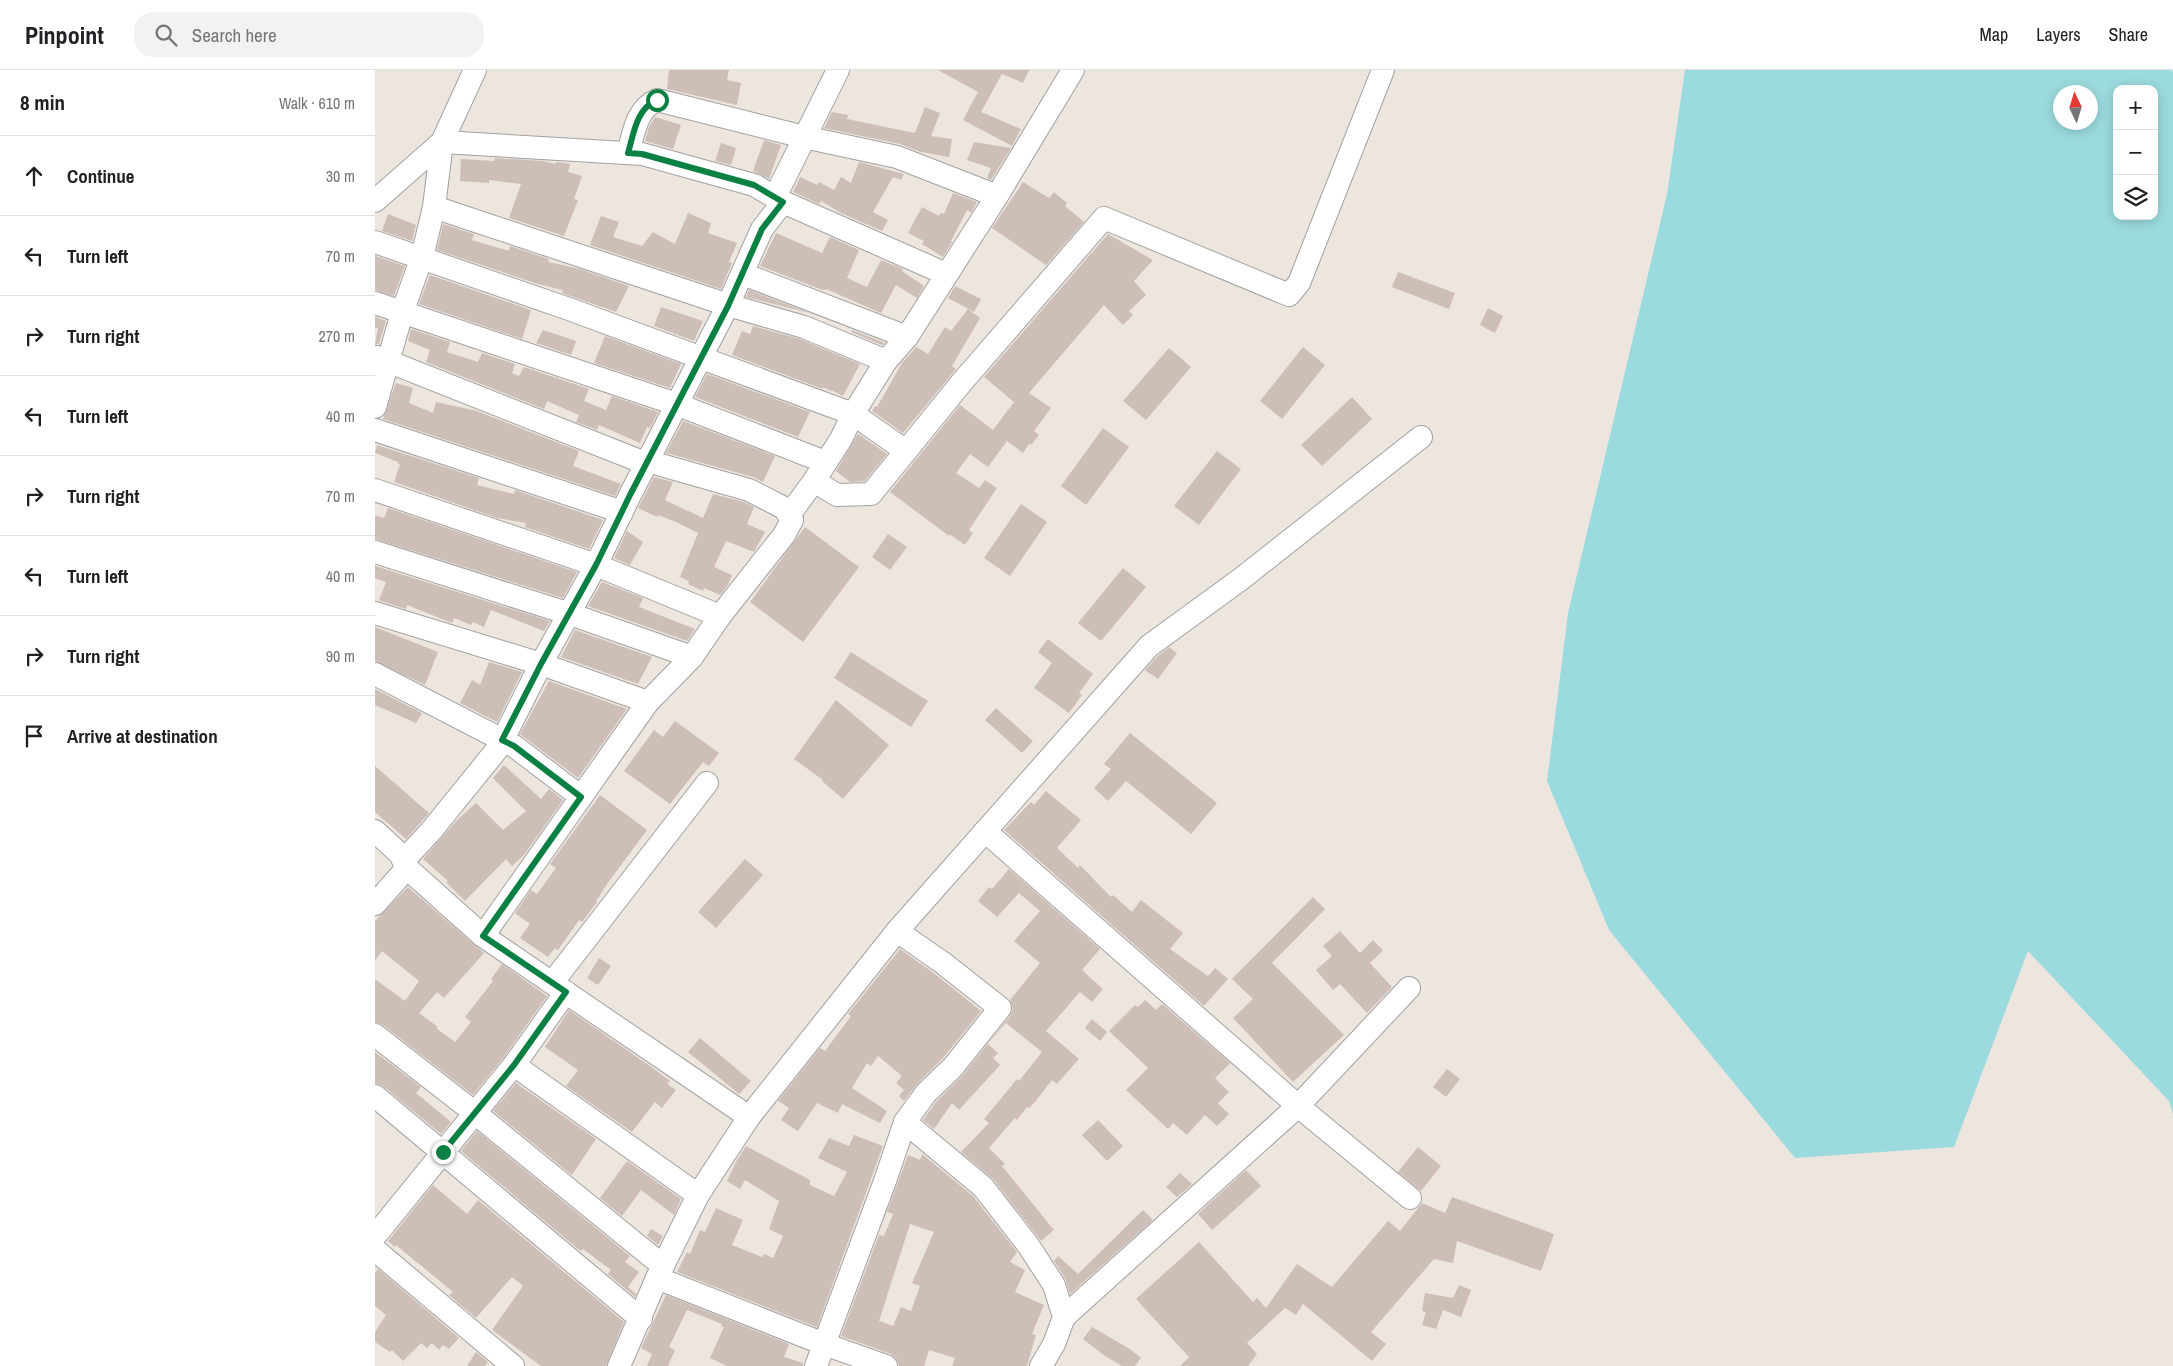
<!DOCTYPE html>
<meta charset="utf-8">
<style>
body{margin:0;font-family:"Archivo Narrow",sans-serif;background:#f2f2f2;color:#202124}
.controls{position:absolute;right:15px;top:15px;display:grid;overflow:hidden;border-radius:10px;box-shadow:0 2px 12px #0003}
.controls button{width:45px;height:45px;display:grid;place-items:center;padding:0;border:0;border-bottom:1px solid #e0e0e0;background:#fff;color:#202124;font:25px sans-serif}
.compass{position:absolute;left:1678px;top:15px;width:45px;height:45px;border-radius:50%;background:#fff;box-shadow:0 2px 12px #0003;rotate:356deg}
.stop{position:absolute;width:15px;height:15px;margin:-11px;border:4px solid #0b8043;border-radius:50%;background:#fff}
.stop.end{background:#0b8043;border-color:#fff;box-shadow:0 1px 5px #0008}
.list{margin:0;padding:0;list-style:none}
h2{display:flex;justify-content:space-between;align-items:center;height:65px;margin:0;padding:0 20px;font-size:21px}
h2 small{font-size:16px;font-weight:400;color:#757577}
.list li{display:grid;grid-template-columns:32px 1fr auto;gap:15px;align-items:center;box-sizing:border-box;height:80px;padding:0 20px;border-top:1px solid #e0e0e0}
.list b{display:block;font-size:19px;white-space:nowrap}
.list em{font-size:16px;font-style:normal;color:#757577}
.icon{flex:none;width:28px;height:28px;fill:none;stroke:currentColor;stroke-width:2;stroke-linecap:round;stroke-linejoin:round}
.map{position:relative;flex:none;width:1798px;height:1296px;overflow:hidden}
header{display:flex;align-items:center;gap:30px;box-sizing:border-box;height:70px;padding:0 25px;background:#fff;border-bottom:1px solid #e0e0e0}
header strong{font-size:24px}
nav{display:flex;gap:28px;margin-inline-start:auto;font-size:18px}
.search{width:350px;height:45px;background:#f2f2f2;display:flex;align-items:center;gap:12px;box-sizing:border-box;padding:0 18px;border-radius:20px;color:#757577;font-size:19px}
main{display:flex}
aside{flex:1;background:#fff}
.map>svg:first-child{display:block}
.water{fill:#9bdbdf;fill-rule:evenodd}
.building{fill:#cdbeb8;fill-rule:evenodd}
.lines{fill:none;stroke-linecap:round;stroke-linejoin:round}
.minor-casing{stroke:#a1a1a1;stroke-width:24}
.minor{stroke:#fff;stroke-width:22}
.route{stroke:#0b8043;stroke-width:6}
</style>
<header>
<strong>Pinpoint</strong>
<div class="search"><svg class="icon" aria-label="search" viewBox="0 0 24 24"><circle cx="10" cy="10" r="6"/><path d="M15 15l6 6"/></svg>Search here</div>
<nav><a>Map</a><a>Layers</a><a>Share</a></nav>
</header>
<main>
<aside>
<h2>8 min<small>Walk · 610 m</small></h2>
<ul class="list">
<li><svg class="icon" aria-label="ahead" viewBox="0 0 24 24"><path d="M12 20V5M6 11l6-6 6 6"/></svg><div><b>Continue</b></div><em>30 m</em></li>
<li><svg class="icon" aria-label="left" viewBox="0 0 24 24"><path d="M17 20v-9H6M10 6l-5 5 5 5"/></svg><div><b>Turn left</b></div><em>70 m</em></li>
<li><svg class="icon" aria-label="right" viewBox="0 0 24 24"><path d="M7 20v-9h11M14 6l5 5-5 5"/></svg><div><b>Turn right</b></div><em>270 m</em></li>
<li><svg class="icon" aria-label="left" viewBox="0 0 24 24"><path d="M17 20v-9H6M10 6l-5 5 5 5"/></svg><div><b>Turn left</b></div><em>40 m</em></li>
<li><svg class="icon" aria-label="right" viewBox="0 0 24 24"><path d="M7 20v-9h11M14 6l5 5-5 5"/></svg><div><b>Turn right</b></div><em>70 m</em></li>
<li><svg class="icon" aria-label="left" viewBox="0 0 24 24"><path d="M17 20v-9H6M10 6l-5 5 5 5"/></svg><div><b>Turn left</b></div><em>40 m</em></li>
<li><svg class="icon" aria-label="right" viewBox="0 0 24 24"><path d="M7 20v-9h11M14 6l5 5-5 5"/></svg><div><b>Turn right</b></div><em>90 m</em></li>
<li><svg class="icon" aria-label="arrive" viewBox="0 0 24 24"><path d="M6 21V4h12l-3 4 3 4H6"/></svg><div><b>Arrive at destination</b></div></li>
</ul>
</aside>
<div class="map">
<svg width="1798" height="1296" viewBox="0 0 1798 1296">
<rect width="100%" height="100%" fill="#ede6df"/>
<!-- water -->
<path class="water" d="M1310,0H1796L1798,2V1044L1794,1031L1653,881L1579,1077L1420,1088L1234,860L1172,711L1193,543L1292,124ZM1742,19H1779V146H1742ZM1686,22H1716V52H1686Z"/>
<!-- building -->
<g class="building">
<polygon points="294,0 354,0 352,10 366,13 362,35 292,19"/>
<polygon points="563,0 654,0 648,13 627,4 606,42 646,59 637,76 588,50 603,22"/>
<polygon points="550,37 565,43 556,66 577,69 574,87 546,82 525,74 449,58 457,42 473,45 472,49 540,63"/>
<polygon points="280,47 306,55 298,79 270,71 274,57"/>
<polygon points="389,70 406,75 394,109 378,101"/>
<polygon points="599,72 636,78 616,110 612,108 616,98 592,90"/>
<polygon points="346,73 361,78 356,95 340,91"/>
<polygon points="120,88 168,91 180,94 181,92 191,93 195,94 193,102 207,106 199,129 203,130 189,166 134,148 146,114 114,110 114,113 85,111 86,89 119,91"/>
<polygon points="484,92 529,104 526,110 518,107 498,142 513,150 507,161 466,143 446,131 444,134 418,122 425,107 442,115 444,112 459,120 466,107 476,113"/>
<polygon points="648,112 674,128 679,122 692,133 690,136 709,152 671,195 617,158"/>
<polygon points="578,123 602,132 596,143 592,140 576,171 577,172 568,187 547,174 549,171 533,163 547,137 564,146 566,143 569,144"/>
<polygon points="313,143 336,153 333,163 362,173 354,192 357,193 346,219 215,175 226,146 244,152 238,167 267,176 278,162 300,174"/>
<polygon points="13,144 41,155 37,171 7,161"/>
<polygon points="68,154 99,164 97,170 134,181 135,176 174,189 173,192 205,199 254,216 241,242 187,223 188,220 163,214 62,180"/>
<polygon points="401,163 447,183 455,167 484,180 472,208 492,217 506,190 528,199 527,201 549,216 542,228 521,215 506,243 451,219 450,220 445,219 385,196"/>
<polygon points="733,164 778,190 759,211 771,225 754,241 758,245 748,255 729,235 654,323 676,338 659,361 664,365 656,375 654,374 648,383 632,371 613,397 595,384 581,403 604,418 610,410 622,418 594,460 598,463 590,475 574,464 574,466 515,422 585,335 618,360 639,332 609,307"/>
<polygon points="0,186 30,196 19,226 0,220"/>
<polygon points="1023,202 1080,223 1074,239 1017,217"/>
<polygon points="55,205 156,240 147,269 44,234"/>
<polygon points="580,216 606,229 599,242 573,228"/>
<polygon points="374,220 434,243 371,227"/>
<polygon points="286,237 328,251 319,271 279,256"/>
<polygon points="1113,238 1128,246 1120,263 1105,255"/>
<polygon points="593,239 605,248 577,296 581,299 528,363 497,341 500,336 502,337 527,293 541,277 553,284 570,257 576,261"/>
<polygon points="0,247 11,251 4,274 0,274 3,258 0,257"/>
<polygon points="378,256 425,269 485,294 468,326 456,320 456,321 448,317 448,319 357,285 367,261 375,264"/>
<polygon points="36,259 75,272 72,282 103,292 107,283 140,294 137,303 144,306 149,297 214,319 209,331 231,340 237,326 283,342 275,358 272,357 265,373 224,355 222,360 201,352 204,345 172,331 169,339 51,292 55,280 33,271"/>
<polygon points="168,260 201,271 196,285 161,273"/>
<polygon points="477,260 510,273 507,275 476,262"/>
<polygon points="230,266 306,294 295,318 219,293"/>
<polygon points="928,277 950,295 907,349 885,331"/>
<polygon points="794,278 816,297 771,350 748,331"/>
<polygon points="332,304 435,342 423,367 320,327"/>
<polygon points="21,313 38,318 34,333 58,343 61,332 102,341 204,381 198,396 246,414 240,426 8,349"/>
<polygon points="977,327 997,349 947,396 926,375"/>
<polygon points="308,351 400,386 388,412 378,407 291,383"/>
<polygon points="728,358 754,377 711,435 686,416"/>
<polygon points="483,364 512,384 490,411 475,412 461,401"/>
<polygon points="2,375 104,408 102,415 139,424 140,420 228,450 214,479 150,457 151,453 122,448 19,412 25,394 23,394 23,392 0,383"/>
<polygon points="842,381 866,399 824,455 799,436"/>
<polygon points="279,407 298,412 290,430 328,448 338,424 369,432 379,437 372,454 390,462 379,482 351,471 339,497 357,505 353,515 345,525 329,518 328,521 313,514 314,511 305,507 323,463 301,452 283,445 282,447 263,438"/>
<polygon points="646,434 672,452 635,506 609,488"/>
<polygon points="13,438 202,502 188,528 0,469 0,445 9,448"/>
<polygon points="430,457 484,497 428,572 375,532"/>
<polygon points="252,461 268,472 255,495 239,488"/>
<polygon points="513,464 532,477 515,500 497,487"/>
<polygon points="0,496 175,551 169,561 116,540 109,557 98,552 96,555 79,548 77,553 32,535 31,539 6,531 4,530 11,512 0,508"/>
<polygon points="748,498 771,517 726,571 703,553"/>
<polygon points="227,512 268,528 264,537 320,559 312,571 213,536"/>
<polygon points="0,557 63,582 50,615 0,591"/>
<polygon points="200,560 277,587 263,614 186,587"/>
<polygon points="673,569 718,604 704,623 707,625 694,643 659,618 677,593 663,582"/>
<polygon points="794,577 802,583 783,609 770,600 783,586"/>
<polygon points="476,582 553,631 536,657 459,608"/>
<polygon points="114,592 147,602 122,652 85,633 97,610 105,615"/>
<polygon points="174,611 252,639 203,708 145,664"/>
<polygon points="0,619 47,643 41,653 0,635"/>
<polygon points="461,630 514,675 468,729 447,711 448,710 419,689"/>
<polygon points="621,638 658,671 647,683 610,650"/>
<polygon points="300,651 344,683 334,696 328,692 295,734 249,701 279,660 288,667"/>
<polygon points="755,663 842,733 816,764 751,711 733,731 719,718 736,699 729,694"/>
<polygon points="129,695 166,729 174,719 188,730 149,785 137,796 131,789 90,831 71,812 73,811 48,789 81,751 101,733 128,760 151,741 118,708"/>
<polygon points="0,696 54,743 31,769 0,742"/>
<polygon points="671,721 706,750 682,778 703,798 705,795 736,827 738,825 757,842 766,830 808,863 795,879 833,906 840,898 853,909 829,936 629,760 656,732 659,735"/>
<polygon points="225,725 272,760 232,814 221,831 222,832 207,852 204,850 183,880 180,878 173,887 145,868 155,854 140,843 156,820 162,824 181,798 175,794"/>
<polygon points="370,789 388,805 341,858 323,842"/>
<polygon points="634,799 725,879 707,900 728,919 717,932 705,922 671,961 704,989 682,1014 677,1010 660,1032 654,1038 652,1037 642,1050 640,1048 614,1078 630,1094 627,1096 679,1160 666,1171 618,1109 586,1082 614,1053 609,1049 642,1009 644,1011 667,982 631,953 613,974 623,983 618,988 625,995 584,1040 577,1033 559,1059 548,1050 561,1032 588,1005 635,946 638,939 635,930 665,893 639,871 665,841 644,823 622,847 603,831 614,817 617,819"/>
<polygon points="33,817 109,883 69,928 62,922 44,943 63,957 61,958 80,972 96,952 90,947 118,911 116,909 127,894 172,926 129,987 98,1025 8,955 0,952 0,909 30,931 44,911 7,881 0,891 0,851"/>
<polygon points="938,827 950,839 897,893 969,965 918,1012 858,948 878,929 857,909"/>
<polygon points="965,861 985,883 998,870 1008,880 995,893 1017,917 992,943 965,914 958,920 941,900 957,886 948,876"/>
<polygon points="525,879 560,904 606,941 568,988 542,1014 529,1031 524,1026 529,1020 521,1013 527,1006 503,986 496,996 492,993 477,1018 512,1041 505,1053 467,1034 463,1043 442,1033 423,1061 406,1050 414,1038 403,1031 445,978 450,981 476,946 473,944"/>
<polygon points="224,888 236,896 223,915 212,908"/>
<polygon points="770,930 781,940 787,934 855,993 840,1008 854,1022 843,1033 854,1044 842,1056 830,1045 812,1065 798,1053 793,1059 751,1020 773,998 734,961 760,935 763,937"/>
<polygon points="194,940 275,996 295,1011 292,1014 301,1020 287,1038 280,1032 257,1062 191,1016 203,1000 170,977"/>
<polygon points="717,949 732,962 725,971 710,958"/>
<polygon points="325,968 376,1011 364,1024 313,982"/>
<polygon points="0,982 46,1017 41,1023 76,1052 66,1064 8,1016 0,1013"/>
<polygon points="1072,999 1085,1009 1071,1027 1058,1017"/>
<polygon points="141,1013 221,1069 197,1105 118,1041"/>
<polygon points="723,1050 748,1076 732,1091 707,1065"/>
<polygon points="102,1061 255,1186 250,1192 264,1202 253,1217 261,1224 260,1227 233,1204 236,1200 208,1179 206,1181 197,1174 86,1081"/>
<polygon points="479,1065 508,1076 442,1257 302,1202 312,1182 315,1184 325,1160 330,1162 341,1138 368,1150 357,1175 387,1187 389,1184 398,1188 408,1166 394,1159 404,1131 370,1110 365,1119 352,1111 362,1090 371,1076 435,1110 435,1115 459,1126 472,1102 443,1088 454,1068 474,1076"/>
<polygon points="1043,1077 1066,1096 1046,1121 1023,1102"/>
<path d="M547,1084L598,1126L642,1182L635,1192L650,1200L640,1222L669,1235L657,1264L661,1265L652,1296H577L580,1288L554,1280L549,1296H524L521,1288L516,1284L466,1266L504,1165L509,1166L518,1144L512,1142L533,1085L545,1090ZM535,1154L559,1162L537,1213L545,1216L536,1241L526,1237L518,1256L504,1251Z"/>
<polygon points="252,1091 306,1129 299,1145 266,1120 247,1146 225,1128"/>
<polygon points="871,1100 886,1116 837,1160 823,1144"/>
<polygon points="805,1103 817,1114 802,1127 791,1117"/>
<polygon points="58,1115 92,1144 103,1130 249,1252 231,1296 166,1296 117,1260 148,1216 137,1207 101,1248 74,1225 78,1222 21,1175 20,1177 13,1171"/>
<polygon points="1077,1127 1179,1164 1166,1201 1082,1171 1078,1193 1059,1189 996,1262 1011,1274 997,1291 928,1234 921,1245 910,1238 872,1273 882,1284 873,1296 805,1296 814,1287 761,1229 824,1172 878,1232 882,1228 891,1238 922,1194 957,1217 1013,1151 1025,1161 1047,1133 1070,1143"/>
<polygon points="768,1140 778,1150 695,1224 690,1208 679,1191 683,1186 703,1204"/>
<polygon points="276,1159 288,1166 283,1175 272,1166"/>
<polygon points="3,1199 84,1268 74,1279 68,1275 64,1280 57,1273 52,1278 46,1273 28,1291 17,1280 15,1282 0,1272 0,1262 11,1245 0,1236 0,1203"/>
<polygon points="1084,1215 1096,1220 1086,1247 1068,1240 1061,1259 1047,1255 1051,1242 1047,1241 1050,1223 1078,1228"/>
<polygon points="291,1225 414,1274 409,1287 428,1293 428,1296 352,1296 335,1288 349,1257 346,1256 347,1254 312,1240 294,1277 300,1280 293,1296 272,1296 277,1284 266,1278"/>
<polygon points="717,1257 755,1279 766,1288 760,1296 747,1296 730,1286 708,1269"/>
<polygon points="101,1282 113,1292 110,1296 92,1296"/>
</g>
<g class="lines">
<defs>
<g id="minor">
<path d="M253,83C259,63 261,39 282,30L429,67L522,87L622,126"/>
<polyline points="400,127 463,0"/>
<polyline points="0,131 67,72 100,0"/>
<polyline points="408,132 571,204"/>
<polyline points="59,137 353,235 429,257 511,291"/>
<polyline points="0,172 194,239 478,344 531,381"/>
<polyline points="368,204 532,267"/>
<polyline points="0,233 301,334 450,392"/>
<polyline points="2,287 270,393 272,391 374,420 409,438 417,450 409,465 345,546 317,587 273,632"/>
<polyline points="0,337 27,243 47,187 59,137 67,72 267,84 379,115 408,132 387,159 353,235 255,425 221,495 166,594 273,632 108,866 374,1047 522,861 568,893 625,938 578,997 551,1023 530,1052 608,1117 653,1175 679,1215 689,1247 679,1274 666,1296"/>
<polyline points="0,360 247,442"/>
<polyline points="439,411 462,425 496,424 587,312 729,148 914,225 924,213 1008,0"/>
<polyline points="0,420 221,495 345,546"/>
<polyline points="414,445 439,411 466,369 478,344 511,291 532,267 622,126 698,0"/>
<polyline points="0,482 195,544 317,587"/>
<polyline points="0,543 166,594 124,677 56,761 29,790"/>
<polyline points="0,604 139,676 206,727"/>
<polyline points="0,761 25,784 32,798 108,866"/>
<polyline points="610,761 923,1036 1035,1128"/>
<polyline points="0,834 32,798"/>
<polyline points="522,861 774,576 866,509 1046,367"/>
<polyline points="177,913 332,713"/>
<polyline points="0,965 100,1043 288,1196"/>
<polyline points="139,995 323,1125"/>
<polyline points="0,1026 266,1249"/>
<polyline points="0,1166 139,995 191,922"/>
<polyline points="0,1180 138,1296"/>
<polyline points="282,1208 449,1274 511,1296"/>
<polyline points="689,1247 923,1036 1034,918"/>
<polyline points="244,1296 282,1208 323,1125 374,1047"/>
<polyline points="441,1296 510,1111 530,1052"/>
</g>
</defs>
<!-- minor casing -->
<use href="#minor" class="minor-casing"/>
<!-- minor -->
<use href="#minor" class="minor"/>
</g>
<g class="lines">
<!-- route -->
<path class="route" d="M68,1082L139,995L191,922L108,866L206,727L139,676L127,670L166,594L221,495L255,425L353,236L387,159L408,132L379,115L267,84L253,83C259,63 261,39 282,30"/>
</g>
</svg>
<div class="controls">
<button>+</button>
<button>−</button>
<button><svg class="icon" aria-label="layers" viewBox="0 0 24 24"><path d="M12 4l9 5-9 5-9-5zM3 14l9 5 9-5"/></svg></button>
</div>
<svg class="compass" viewBox="-18 -18 36 36"><path d="M0-13l5 13h-10z" fill="#e53935"/><path d="M0 13l5-13h-10z" fill="#757577"/></svg>
<div class="stop" style="left:282px;top:30px"></div>
<div class="stop end" style="left:68px;top:1082px"></div>
</div>
</main>
